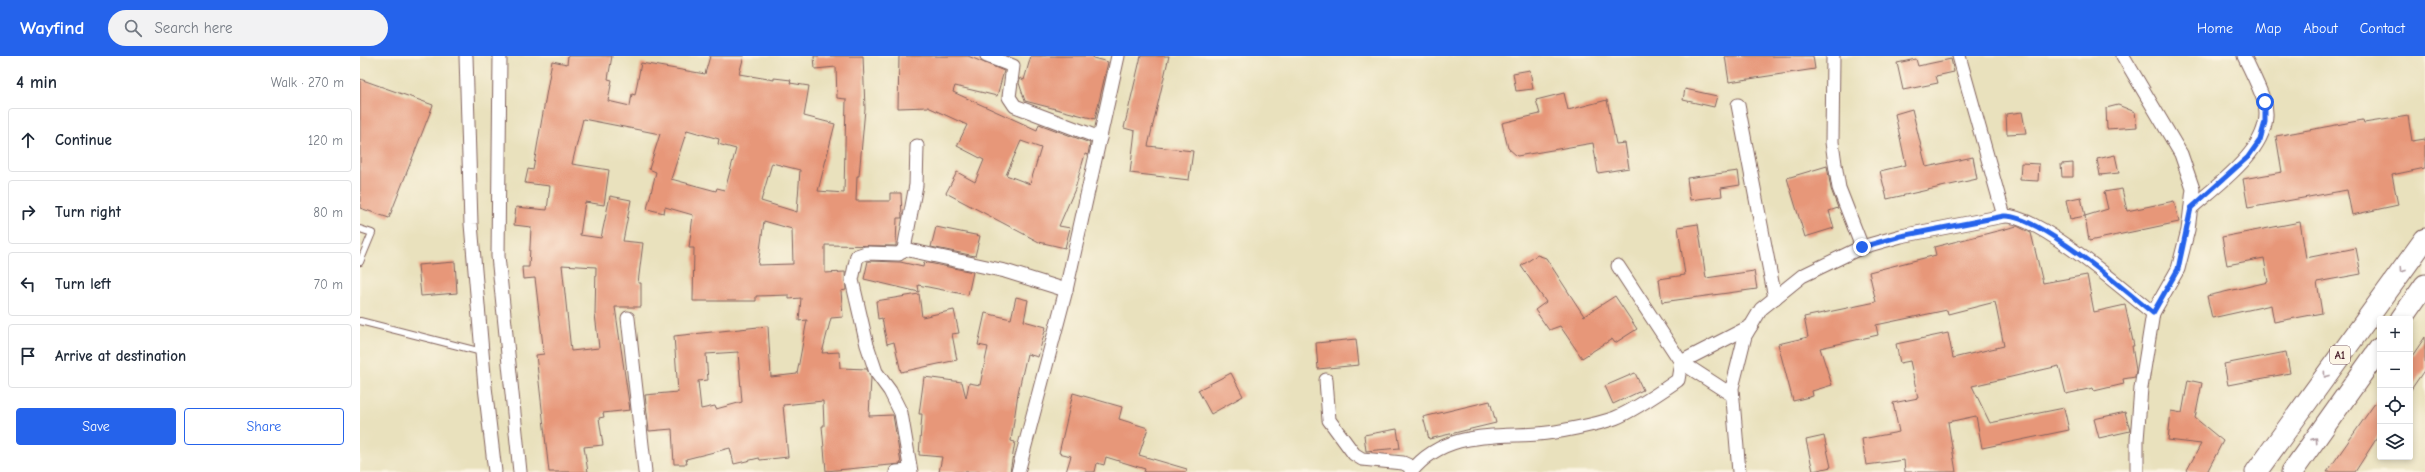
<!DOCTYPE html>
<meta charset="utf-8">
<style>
body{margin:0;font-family:"Comic Neue",sans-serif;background:#f2f2f3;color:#1f2937}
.controls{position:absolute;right:12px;bottom:12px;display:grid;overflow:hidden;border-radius:4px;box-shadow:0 2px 6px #0003}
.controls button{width:36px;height:36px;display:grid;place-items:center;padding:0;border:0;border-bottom:1px solid #e0e1e3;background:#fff;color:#1f2937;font:20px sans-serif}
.stop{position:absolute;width:12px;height:12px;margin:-9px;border:3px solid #2563eb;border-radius:50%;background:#fff}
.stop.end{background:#2563eb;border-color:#fff;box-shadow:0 1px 4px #0008}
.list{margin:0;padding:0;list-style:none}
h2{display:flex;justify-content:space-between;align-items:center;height:52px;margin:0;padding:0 16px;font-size:17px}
h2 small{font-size:13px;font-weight:400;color:#747a83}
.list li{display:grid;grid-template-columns:26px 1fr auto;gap:12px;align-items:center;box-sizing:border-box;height:64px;margin:0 8px 8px;padding:0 8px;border:1px solid #e0e1e3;border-radius:4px}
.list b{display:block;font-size:15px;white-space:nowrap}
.list em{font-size:13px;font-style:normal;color:#747a83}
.actions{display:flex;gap:8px;padding:12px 16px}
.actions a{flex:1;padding:9px 0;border:1px solid #2563eb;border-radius:4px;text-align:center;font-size:14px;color:#2563eb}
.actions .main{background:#2563eb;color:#fff}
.icon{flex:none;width:22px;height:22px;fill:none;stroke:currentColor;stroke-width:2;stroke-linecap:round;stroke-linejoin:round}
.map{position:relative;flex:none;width:2065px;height:416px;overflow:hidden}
header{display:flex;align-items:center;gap:24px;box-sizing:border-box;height:56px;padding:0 20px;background:#2563eb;color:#fff}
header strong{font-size:19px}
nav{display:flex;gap:22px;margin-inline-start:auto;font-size:14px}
.search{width:280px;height:36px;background:#f2f2f3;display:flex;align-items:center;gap:10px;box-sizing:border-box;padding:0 14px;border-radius:22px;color:#747a83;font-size:15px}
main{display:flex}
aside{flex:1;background:#fff}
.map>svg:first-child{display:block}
.building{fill:#e79779;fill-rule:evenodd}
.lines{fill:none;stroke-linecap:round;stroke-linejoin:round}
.service-casing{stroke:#82635e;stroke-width:8}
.minor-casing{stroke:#82635e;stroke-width:15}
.trunk-casing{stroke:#82635e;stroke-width:23}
.service{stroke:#fff;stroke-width:6}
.minor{stroke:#fff;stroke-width:13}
.trunk{stroke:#fff;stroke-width:21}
.oneway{stroke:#ae9aa0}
.route{stroke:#2563eb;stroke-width:5}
.labels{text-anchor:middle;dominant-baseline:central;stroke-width:4;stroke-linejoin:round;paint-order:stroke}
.shield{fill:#fcf5e5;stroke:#7f5f63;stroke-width:1}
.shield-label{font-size:11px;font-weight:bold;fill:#4a1f2b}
</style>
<header>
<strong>Wayfind</strong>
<div class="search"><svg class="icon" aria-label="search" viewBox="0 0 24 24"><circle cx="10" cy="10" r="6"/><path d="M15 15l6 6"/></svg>Search here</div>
<nav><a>Home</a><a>Map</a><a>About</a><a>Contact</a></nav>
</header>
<main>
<aside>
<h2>4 min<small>Walk · 270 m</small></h2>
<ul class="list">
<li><svg class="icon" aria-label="ahead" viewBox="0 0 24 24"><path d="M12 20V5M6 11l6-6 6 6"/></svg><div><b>Continue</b></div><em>120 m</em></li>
<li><svg class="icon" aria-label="right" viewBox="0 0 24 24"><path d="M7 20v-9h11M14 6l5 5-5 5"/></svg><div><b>Turn right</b></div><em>80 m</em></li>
<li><svg class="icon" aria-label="left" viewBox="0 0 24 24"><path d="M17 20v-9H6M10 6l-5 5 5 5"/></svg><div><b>Turn left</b></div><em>70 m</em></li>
<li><svg class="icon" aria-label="arrive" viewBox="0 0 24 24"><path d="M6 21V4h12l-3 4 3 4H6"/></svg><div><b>Arrive at destination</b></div></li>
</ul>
<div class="actions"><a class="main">Save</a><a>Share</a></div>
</aside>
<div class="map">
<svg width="2065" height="416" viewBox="0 0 2065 416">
<rect width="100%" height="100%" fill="#fcf5e5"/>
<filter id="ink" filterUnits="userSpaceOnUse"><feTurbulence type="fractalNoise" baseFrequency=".025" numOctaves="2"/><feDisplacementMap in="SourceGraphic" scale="8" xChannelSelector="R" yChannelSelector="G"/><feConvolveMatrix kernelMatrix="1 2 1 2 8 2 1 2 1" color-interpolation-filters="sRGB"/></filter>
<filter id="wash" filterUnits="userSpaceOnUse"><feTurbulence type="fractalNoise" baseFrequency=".012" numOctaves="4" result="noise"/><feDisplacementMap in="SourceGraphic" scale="16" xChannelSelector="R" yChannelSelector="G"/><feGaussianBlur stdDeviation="0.9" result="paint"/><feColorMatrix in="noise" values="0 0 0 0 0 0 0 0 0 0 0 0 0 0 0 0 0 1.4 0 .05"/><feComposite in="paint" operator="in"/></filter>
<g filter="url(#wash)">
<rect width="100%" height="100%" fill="#e9e1bd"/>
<g id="blocks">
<!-- building -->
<g class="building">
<path d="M208,0H252L248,23L252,24L248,45L270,50L272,38L275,39L281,7L345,18L350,0H384L379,18L414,24V22L431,24L430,27L449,30L444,60L475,68L458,135L484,137L486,43L477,42L476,11L455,13L454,0H503L505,53L499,120H497L496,145H530V137H541L542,162H537L536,190L465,189V217L485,216L486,234L481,235L483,261L471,262L462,297L479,296L480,312L507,313L511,322L509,360L533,359L541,408L466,415L462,370H464L463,345L423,349L428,401L400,404L399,402L374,408L370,392L326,403L327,408H314L312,373L289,375L285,339L318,336L314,280L408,270L411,321L437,318L447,264L439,265L441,242L429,243V239L396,240V245H333L334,192H329L333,159L305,151L304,157L287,153L296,116L289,113L300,78L223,63L212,108L249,114L244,149L225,146L220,179L241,182L250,140L271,144L263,185L283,187L278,227H281V251H255L270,354L243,357L244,361L239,362L243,389L224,391L228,416H189L176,299L184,298L175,222L163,223L162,211H169L171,171L154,169L156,151L187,154L190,130L165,127L168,113L173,114L192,5L207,8ZM327,74L359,83L358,88L376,93L365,134L357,132L356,135L311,123ZM412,107L440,114L437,156L401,145ZM404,165L432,173L433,208L398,209ZM202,209L236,211L235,258L239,292L211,295ZM378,296L382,346L356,353L355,350L341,353L338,325L348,324L346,298Z"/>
<path d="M539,0H608L644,15L637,40L595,30L593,36L677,74L679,68L730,87L728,99L725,98L715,133L699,170L710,172L705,192L679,186L586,137L597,116L615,126L624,104L597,90L607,69L568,51L538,52ZM661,85L681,92L670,128L646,119Z"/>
<polygon points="671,0 734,0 733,2 748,6 735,63 665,45 659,27 660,22 664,24"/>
<polygon points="781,0 809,0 788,90 833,95 829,124 770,117 775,75 764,72"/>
<polygon points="1365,0 1453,0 1455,13 1369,26"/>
<polygon points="1556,3 1558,10 1591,3 1594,16 1576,20 1578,27 1543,34 1537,7"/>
<polygon points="1170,14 1173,33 1156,35 1153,17"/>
<polygon points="0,23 73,49 29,162 0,152"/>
<polygon points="1325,33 1357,40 1354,51 1323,44"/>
<polygon points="1204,37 1208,54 1247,44 1256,88 1265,87 1269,112 1238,117 1233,87 1157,100 1148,92 1142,67 1180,58 1176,44"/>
<polygon points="1758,49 1775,56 1777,71 1747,73 1746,52"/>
<polygon points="1552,53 1566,111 1613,101 1617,123 1527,143 1520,115 1546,109 1535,58"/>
<polygon points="1662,56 1666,77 1647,78 1646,58"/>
<polygon points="2048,60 2052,85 2065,83 2065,112 2032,119 2038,149 1992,159 1987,134 1888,152 1883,123 1922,116 1916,80 2003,64 2004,67"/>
<polygon points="1755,99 1759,117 1740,119 1737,103"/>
<polygon points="1661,107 1679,108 1678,125 1660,124"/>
<polygon points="1713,107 1713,121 1702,121 1701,108"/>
<polygon points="1467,110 1471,133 1478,152 1469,155 1474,172 1445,181 1427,122"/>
<polygon points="1378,115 1380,129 1361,132 1362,140 1330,144 1327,122"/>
<polygon points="1762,133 1767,155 1814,145 1819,166 1729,185 1725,160 1748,153 1744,136"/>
<polygon points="1721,141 1725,160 1710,163 1706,144"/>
<polygon points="1940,166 1946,202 1996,192 2001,218 1957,226 1962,257 1914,266 1911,249 1852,262 1847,240 1908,226 1904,202 1867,209 1862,181"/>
<polygon points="1338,168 1346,222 1394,215 1397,233 1302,246 1299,223 1325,219 1318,171"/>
<polygon points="1657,170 1671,177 1683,227 1727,219 1734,256 1765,249 1774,290 1772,290 1776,314 1775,321 1763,323 1764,328 1734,335 1733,332 1706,338 1699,310 1612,330 1630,367 1704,352 1709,374 1622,392 1616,360 1588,366 1596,416 1545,416 1544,404 1506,409 1502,383 1539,376 1533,347 1558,342 1550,305 1540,307 1536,288 1588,277 1593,302 1644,290 1635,246 1588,258 1587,254 1516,269 1518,279 1460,292 1472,329 1452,335 1453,340 1433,345 1418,288 1448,281 1444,261 1516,246 1509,216 1576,199 1574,191"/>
<polygon points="576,171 620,180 615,200 571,191"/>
<polygon points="1177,199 1186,202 1224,260 1255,240 1277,273 1255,287 1252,283 1222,302 1200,270 1189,274 1175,254 1186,246 1161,210"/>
<polygon points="508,205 540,206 563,211 564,206 613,216 608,239 558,229 559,236 504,223"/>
<polygon points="95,206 97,237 61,240 58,209"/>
<polygon points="559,238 562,261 594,254 599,277 592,278 597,304 541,316 534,286 527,288 522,262 518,263 516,245"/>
<polygon points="656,241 668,244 664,265 686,271 678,301 667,298 658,337 651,385 655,386 650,416 579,416 582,401 559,399 562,358 559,358 564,321 602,326 606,342 609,327 620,329 628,291 618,289 625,257 651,263"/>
<polygon points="2065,281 2065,313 2050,335 2050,303"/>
<polygon points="996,283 999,309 958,313 956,287"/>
<polygon points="1926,296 1930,317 1868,329 1864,308"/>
<polygon points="871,317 883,340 851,358 838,334"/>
<polygon points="1275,317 1283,334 1253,348 1245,330"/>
<polygon points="1828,324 1842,327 1835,362 1863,385 1847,416 1826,416 1841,388 1808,384 1811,355 1822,357"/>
<polygon points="713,337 762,351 759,363 788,372 779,399 827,413 826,416 784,416 785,413 746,401 744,409 737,407 735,416 706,416 711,400 699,397"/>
<polygon points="2020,340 2020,377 1995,416 1967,416"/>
<polygon points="1130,345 1136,367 1069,383 1063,361"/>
<polygon points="1765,356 1770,375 1739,382 1734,363"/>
<polygon points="1037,373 1040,392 1006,395 1004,379"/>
<polygon points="1464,380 1471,411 1453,415 1446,384"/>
</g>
</g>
</g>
<g filter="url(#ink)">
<use href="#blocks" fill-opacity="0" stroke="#82635e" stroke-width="1"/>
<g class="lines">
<defs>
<g id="service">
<polyline points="0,173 12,177 0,206"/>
<polyline points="0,265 122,296"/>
</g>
<g id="minor">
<polyline points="106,0 111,168 125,331 135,416"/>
<polyline points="140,0 138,200 160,416"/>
<polyline points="627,0 653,10 649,41 655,50 740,82"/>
<polyline points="1473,0 1472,86 1475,108 1479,132 1502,191"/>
<polyline points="1599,0 1644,160"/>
<polyline points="1763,0 1821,98 1833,133 1828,174 1818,213 1793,257 1781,332 1777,384 1777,416"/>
<polyline points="1378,49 1415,242"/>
<path d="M1831,152C1858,128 1918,88 1904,45C1899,30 1891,15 1884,0"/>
<polyline points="544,193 645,215 706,234"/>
<polyline points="1258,210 1321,306 1372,339"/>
<polyline points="268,262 285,416"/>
<polyline points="1321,306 1391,270"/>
<polyline points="966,324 969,364 994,398 1002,403 1043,407 1054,412"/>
<polyline points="536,416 550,415"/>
<polyline points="551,416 541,357 530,335 516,316 507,289 492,224 497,200 506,197 539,198 544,193 556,129 557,90"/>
<polyline points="658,416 706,234 758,0"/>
<path d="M1051,416C1084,375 1132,381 1178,378C1195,377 1239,368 1255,362C1273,355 1302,335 1318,324L1321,306"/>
<path d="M1379,416L1372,332L1385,280L1401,253L1442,220L1502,191L1541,180L1644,160C1678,158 1764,234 1793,257"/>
</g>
<g id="trunk">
<polyline points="2041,263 2065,229"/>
<polyline points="1896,416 2065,183"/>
<polyline points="1932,416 2020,292"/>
</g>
</defs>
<!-- service casing -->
<use href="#service" class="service-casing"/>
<!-- minor casing -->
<use href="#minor" class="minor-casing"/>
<!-- trunk casing -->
<use href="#trunk" class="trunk-casing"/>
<!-- service -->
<use href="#service" class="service"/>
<!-- minor -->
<use href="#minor" class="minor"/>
<!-- trunk -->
<use href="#trunk" class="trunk"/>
</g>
<!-- one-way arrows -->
<defs><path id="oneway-chevron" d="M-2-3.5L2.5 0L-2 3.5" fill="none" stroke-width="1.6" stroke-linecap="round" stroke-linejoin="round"/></defs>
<g class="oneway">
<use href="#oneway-chevron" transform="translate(2042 214) rotate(126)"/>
<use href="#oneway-chevron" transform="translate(1966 319) rotate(126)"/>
<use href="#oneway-chevron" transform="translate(1955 384) rotate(-55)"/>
</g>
</g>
<g class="lines" filter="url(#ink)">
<!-- route -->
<path class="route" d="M1502,191L1541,180L1644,160C1678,158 1764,234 1793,257L1818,213L1831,152L1888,101L1900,84L1905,66V46"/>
</g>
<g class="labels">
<!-- shield labels -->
<rect class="shield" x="1970" y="290" width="20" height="18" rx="3"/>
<g class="shield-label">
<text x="1980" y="299">A1</text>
</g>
</g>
</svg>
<div class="controls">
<button>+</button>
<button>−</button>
<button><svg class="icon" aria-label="locate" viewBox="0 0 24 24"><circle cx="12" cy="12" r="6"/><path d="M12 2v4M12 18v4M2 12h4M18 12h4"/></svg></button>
<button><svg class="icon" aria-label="layers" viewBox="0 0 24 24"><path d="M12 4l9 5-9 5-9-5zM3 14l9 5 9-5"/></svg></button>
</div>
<div class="stop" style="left:1905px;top:46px"></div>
<div class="stop end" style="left:1502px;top:191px"></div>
</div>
</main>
